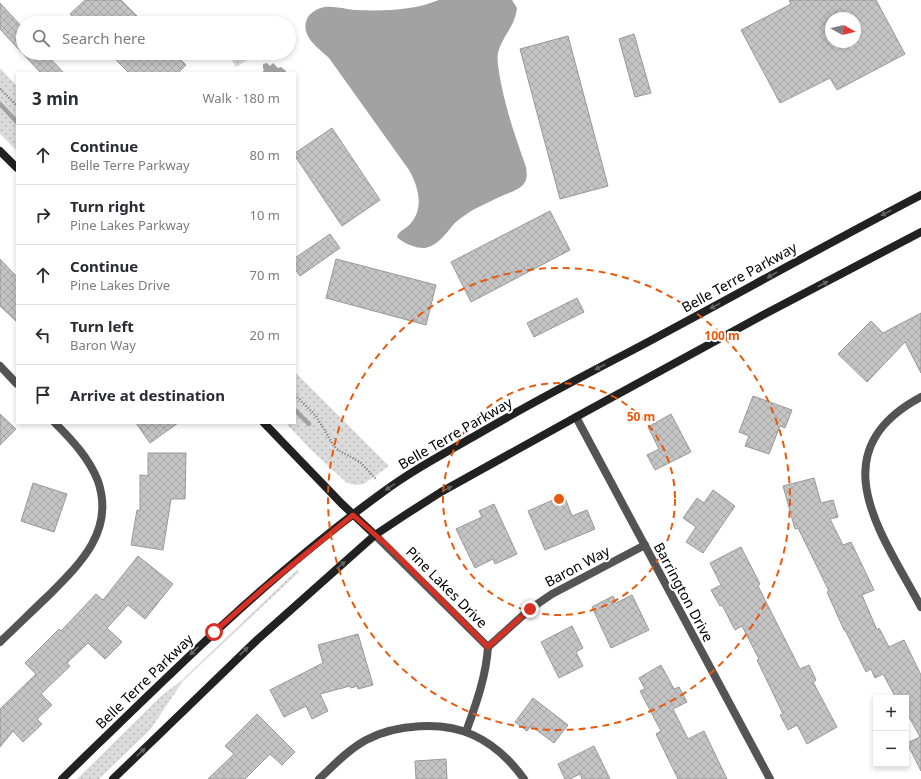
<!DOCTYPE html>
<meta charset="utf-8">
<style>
body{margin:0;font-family:"Noto Sans",sans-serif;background:#f2f2f3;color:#2b2b33}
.controls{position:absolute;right:12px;bottom:12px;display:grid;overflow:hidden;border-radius:0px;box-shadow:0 2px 6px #0003}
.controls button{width:36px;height:36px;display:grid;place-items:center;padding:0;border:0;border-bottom:1px solid #e1e1e2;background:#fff;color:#2b2b33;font:20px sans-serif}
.compass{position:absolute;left:825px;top:12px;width:36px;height:36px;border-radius:50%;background:#fff;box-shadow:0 2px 6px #0003;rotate:98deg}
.stop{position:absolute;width:12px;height:12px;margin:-9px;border:3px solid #d93025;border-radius:50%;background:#fff}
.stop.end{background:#d93025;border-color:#fff;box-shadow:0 1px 4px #0008}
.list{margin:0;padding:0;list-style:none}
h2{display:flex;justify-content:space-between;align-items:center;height:52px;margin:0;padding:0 16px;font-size:17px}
h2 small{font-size:13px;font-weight:400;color:#7c7c81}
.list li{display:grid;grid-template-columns:26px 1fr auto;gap:12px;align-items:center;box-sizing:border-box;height:60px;padding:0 16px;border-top:1px solid #e1e1e2}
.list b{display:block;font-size:15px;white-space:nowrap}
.list p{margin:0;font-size:13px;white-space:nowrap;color:#7c7c81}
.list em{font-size:13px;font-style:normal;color:#7c7c81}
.icon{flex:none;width:22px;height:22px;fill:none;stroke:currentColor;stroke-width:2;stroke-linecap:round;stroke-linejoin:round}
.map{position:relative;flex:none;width:921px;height:779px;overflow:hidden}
.search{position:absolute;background:#fff;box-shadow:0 2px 6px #0003;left:16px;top:16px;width:280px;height:44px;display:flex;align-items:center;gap:10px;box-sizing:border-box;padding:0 14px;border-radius:22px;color:#7c7c81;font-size:15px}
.panel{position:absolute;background:#fff;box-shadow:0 2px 6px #0003;left:16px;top:72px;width:280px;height:352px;border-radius:0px}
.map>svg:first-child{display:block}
.grass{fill:url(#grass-dots)}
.water{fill:#a2a2a2}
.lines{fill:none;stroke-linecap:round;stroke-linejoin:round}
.stream{stroke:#a2a2a2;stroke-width:4.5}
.building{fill:url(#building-cross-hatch);stroke:#989898;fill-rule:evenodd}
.path{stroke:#767676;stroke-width:2.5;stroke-dasharray:1 2;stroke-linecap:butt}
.street{stroke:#545454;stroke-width:8}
.secondary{stroke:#212121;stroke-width:8}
.oneway{fill:#646464}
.route{stroke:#d93025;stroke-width:5}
.ring{fill:none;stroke:#e8590c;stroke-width:2;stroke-dasharray:7 5}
.labels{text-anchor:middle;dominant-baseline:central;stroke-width:4;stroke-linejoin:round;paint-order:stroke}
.street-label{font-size:14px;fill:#000;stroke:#fff}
.centre{fill:#e8590c;stroke:#fff;stroke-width:2}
.ring-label{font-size:12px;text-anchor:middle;font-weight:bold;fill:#e8590c;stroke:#fff;stroke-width:4;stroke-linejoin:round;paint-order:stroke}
</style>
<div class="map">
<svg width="921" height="779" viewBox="0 0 921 779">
<defs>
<pattern id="grass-dots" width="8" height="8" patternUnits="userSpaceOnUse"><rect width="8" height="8" fill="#dbdbdb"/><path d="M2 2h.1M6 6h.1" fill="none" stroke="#bababa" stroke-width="1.8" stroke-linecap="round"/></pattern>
<pattern id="building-cross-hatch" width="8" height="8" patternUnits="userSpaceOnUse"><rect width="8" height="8" fill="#c4c4c4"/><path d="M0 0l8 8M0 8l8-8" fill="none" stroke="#a7a7a7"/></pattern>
</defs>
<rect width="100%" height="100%" fill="#fff"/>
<!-- grass -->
<g class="grass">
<polygon points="227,53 259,53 236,67"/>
<polygon points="0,68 17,86 17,151 0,134"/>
<polygon points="295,372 389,466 364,484 356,485 347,483 311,450 286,423 295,423"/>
<polygon points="297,570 299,571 299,572 183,681 150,730 99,779 77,779 160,697 182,680"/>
</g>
<!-- water -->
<g class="water">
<path d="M439,0H512L517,8C515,27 502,36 498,53C497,59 498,65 499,72C504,104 515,136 526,167C527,174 528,179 523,185C518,190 511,192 504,195C493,200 482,205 471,211C466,215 460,218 456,222C447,231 440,245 425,248C418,249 402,243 397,237C399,230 406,229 410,224C425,208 418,186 409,170L329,58C318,48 300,36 307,19C309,14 314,11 318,9C329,4 343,9 355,10C383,11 412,11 439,0Z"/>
<polygon points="267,63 270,66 273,63 278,68 281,67 286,71 286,73 262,73 264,70 263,68 263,64"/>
</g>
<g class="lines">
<!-- stream -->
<g class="stream">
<polyline points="0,104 17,122"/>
<polyline points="295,410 309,424"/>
</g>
</g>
<!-- building -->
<g class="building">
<polygon points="85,0 121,0 144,23 79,23 70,14"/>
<path d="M789,0H876L905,54L837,90L830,78L780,103L741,30L791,4ZM831,18H855V42H831Z"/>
<polygon points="0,3 23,28 23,53 45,53 64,73 41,73 10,40 0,29"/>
<polygon points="634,34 651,93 635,97 619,39"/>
<polygon points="568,36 608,186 560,199 520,49"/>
<polygon points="109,53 174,53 186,65 178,73 129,73"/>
<polygon points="332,128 380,200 342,226 295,156 295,153"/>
<polygon points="550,211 570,250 471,302 451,262"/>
<polygon points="330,234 340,248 300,276 295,269 295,258"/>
<polygon points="0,259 17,277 17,322 0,306"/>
<polygon points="336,259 436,285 426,325 326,298"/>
<polygon points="577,298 584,312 534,337 527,323"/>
<polygon points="921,313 921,373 905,342 867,382 838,354 871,321 883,333"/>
<polygon points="753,396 792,410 785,428 780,426 769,454 745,446 749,436 739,432"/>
<polygon points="0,414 16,429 0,445"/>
<polygon points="671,414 691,452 655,470 647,455 659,449 648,427"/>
<polygon points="136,423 178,423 150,443"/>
<polygon points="148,453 186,453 185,499 171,499 163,550 131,545 137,510 140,511 140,475 148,476"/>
<polygon points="814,478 821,503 833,500 838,517 830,519 843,545 851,542 874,590 862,595 877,630 879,628 889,647 904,640 921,675 921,771 907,743 920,737 906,711 906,698 896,698 883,674 875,678 871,669 866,672 845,630 844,630 827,592 829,591 798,528 795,529 783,486"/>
<polygon points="33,483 67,494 54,532 21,521"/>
<polygon points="713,490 735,506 703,553 686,542 696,527 683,518 697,498 704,503"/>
<polygon points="564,495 572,516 587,510 595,529 545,550 528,511"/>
<polygon points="494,504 517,554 495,564 493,559 475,568 456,529 482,517 479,511"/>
<polygon points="741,547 760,584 758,586 800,669 809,665 816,680 813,682 837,727 807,744 797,725 788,730 780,715 783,714 757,660 759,659 742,626 735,630 722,605 720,606 711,590 721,585 710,563"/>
<polygon points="138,556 173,584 145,619 128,605 107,628 122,642 105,659 88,643 67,663 70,666 41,694 52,705 37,719 42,724 23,742 13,731 0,747 0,709 36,674 25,663 59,629 61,631 96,594 103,600"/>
<polygon points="632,595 649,630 611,648 592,607 613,596 616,603"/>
<polygon points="572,626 583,648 576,652 583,666 559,678 541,642"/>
<polygon points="358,634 373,685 358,689 357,686 351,688 350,686 320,694 328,711 312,719 306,706 284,717 270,690 323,663 318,645"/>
<polygon points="661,665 674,689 679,687 687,702 673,709 688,739 704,731 727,779 678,779 656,734 661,731 640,691 645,689 639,678"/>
<polygon points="533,698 568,725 554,743 531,726 527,731 515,722"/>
<polygon points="257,714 295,752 282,765 270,754 245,779 208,779 234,754 225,746"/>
<polygon points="594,746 610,779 582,779 580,774 570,779 565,779 558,764"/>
<polygon points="446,759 447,779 416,779 415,761"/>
</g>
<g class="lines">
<!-- path -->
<g class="path">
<polyline points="0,89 17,106"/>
<polyline points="295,395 316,416 334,446 338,450 360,462 377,480"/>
</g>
<!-- street -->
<g class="street">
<polyline points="0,366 17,384"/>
<path d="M921,397C818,452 882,534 921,607"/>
<polyline points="576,417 770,779"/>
<path d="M375,535L488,647C486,677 476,704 466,732"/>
<path d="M0,642C16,627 32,611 48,596C80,564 115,531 98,481C89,458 72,440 55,423"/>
<polyline points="488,647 530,609 552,594 645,545"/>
<path d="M319,779C334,765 348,750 366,740C396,724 443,721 473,735C493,744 511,761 524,779"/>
</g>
<!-- secondary -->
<g class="secondary">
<polyline points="0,151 17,168"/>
<polyline points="264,423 342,504 375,535"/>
<path d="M62,779C164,680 264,579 379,495C408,473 441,455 473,437C524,407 577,379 629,352C727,300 823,246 921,195"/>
<polyline points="113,779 257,640 375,535 405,515 441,492 576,417 763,315 921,232"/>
</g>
</g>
<!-- one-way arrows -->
<defs><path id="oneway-solid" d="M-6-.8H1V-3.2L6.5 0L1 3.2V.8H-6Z"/></defs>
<g class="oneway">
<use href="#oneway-solid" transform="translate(886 213) rotate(153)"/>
<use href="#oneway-solid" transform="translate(772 275) rotate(150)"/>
<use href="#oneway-solid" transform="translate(823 284) rotate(-28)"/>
<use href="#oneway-solid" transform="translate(715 306) rotate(152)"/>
<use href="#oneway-solid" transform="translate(600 367) rotate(152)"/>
<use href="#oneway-solid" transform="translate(390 487) rotate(146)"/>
<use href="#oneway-solid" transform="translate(447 489) rotate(-29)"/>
<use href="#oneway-solid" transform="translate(341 565) rotate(-41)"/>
<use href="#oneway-solid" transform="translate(194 651) rotate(136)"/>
<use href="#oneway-solid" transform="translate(244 651) rotate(-44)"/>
<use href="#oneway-solid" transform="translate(141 752) rotate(-44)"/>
</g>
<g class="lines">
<!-- route -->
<polyline class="route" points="214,632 264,588 353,515 389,547 488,647 530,609"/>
</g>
<!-- distance rings -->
<g class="ring">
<circle cx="559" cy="499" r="116"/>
<circle cx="559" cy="499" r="231"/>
</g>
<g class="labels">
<!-- street labels -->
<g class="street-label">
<text transform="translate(739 277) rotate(-29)">Belle Terre Parkway</text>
<text transform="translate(455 433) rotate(-30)">Belle Terre Parkway</text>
<text transform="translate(577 566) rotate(-28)">Baron Way</text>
<text transform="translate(447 587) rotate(45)">Pine Lakes Drive</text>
<text transform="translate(684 592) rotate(62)">Barrington Drive</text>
<text transform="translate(144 681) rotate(-44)">Belle Terre Parkway</text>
</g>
</g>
<circle cx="559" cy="499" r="6" class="centre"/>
<g class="ring-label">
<text x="722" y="340">100 m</text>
<text x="641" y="421">50 m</text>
</g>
</svg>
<div class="controls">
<button>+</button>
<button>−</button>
</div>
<svg class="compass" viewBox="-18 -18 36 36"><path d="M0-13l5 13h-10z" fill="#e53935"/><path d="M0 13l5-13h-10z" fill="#7c7c81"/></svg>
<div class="stop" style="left:214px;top:632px"></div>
<div class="stop end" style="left:530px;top:609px"></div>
<div class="search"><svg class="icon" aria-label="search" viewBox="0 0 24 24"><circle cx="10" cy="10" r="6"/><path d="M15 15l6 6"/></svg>Search here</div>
<section class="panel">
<h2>3 min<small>Walk · 180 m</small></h2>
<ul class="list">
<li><svg class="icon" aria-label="ahead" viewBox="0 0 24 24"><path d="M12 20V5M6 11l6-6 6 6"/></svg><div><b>Continue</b><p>Belle Terre Parkway</p></div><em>80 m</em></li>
<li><svg class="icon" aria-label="right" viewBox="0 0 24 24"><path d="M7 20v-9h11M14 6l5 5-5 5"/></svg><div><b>Turn right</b><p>Pine Lakes Parkway</p></div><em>10 m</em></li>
<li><svg class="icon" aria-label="ahead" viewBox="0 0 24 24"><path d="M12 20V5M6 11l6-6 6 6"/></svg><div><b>Continue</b><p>Pine Lakes Drive</p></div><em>70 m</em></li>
<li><svg class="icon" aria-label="left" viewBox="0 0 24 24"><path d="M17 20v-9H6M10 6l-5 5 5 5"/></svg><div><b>Turn left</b><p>Baron Way</p></div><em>20 m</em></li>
<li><svg class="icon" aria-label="arrive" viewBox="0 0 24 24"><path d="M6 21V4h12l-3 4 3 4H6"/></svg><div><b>Arrive at destination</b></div></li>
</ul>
</section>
</div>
